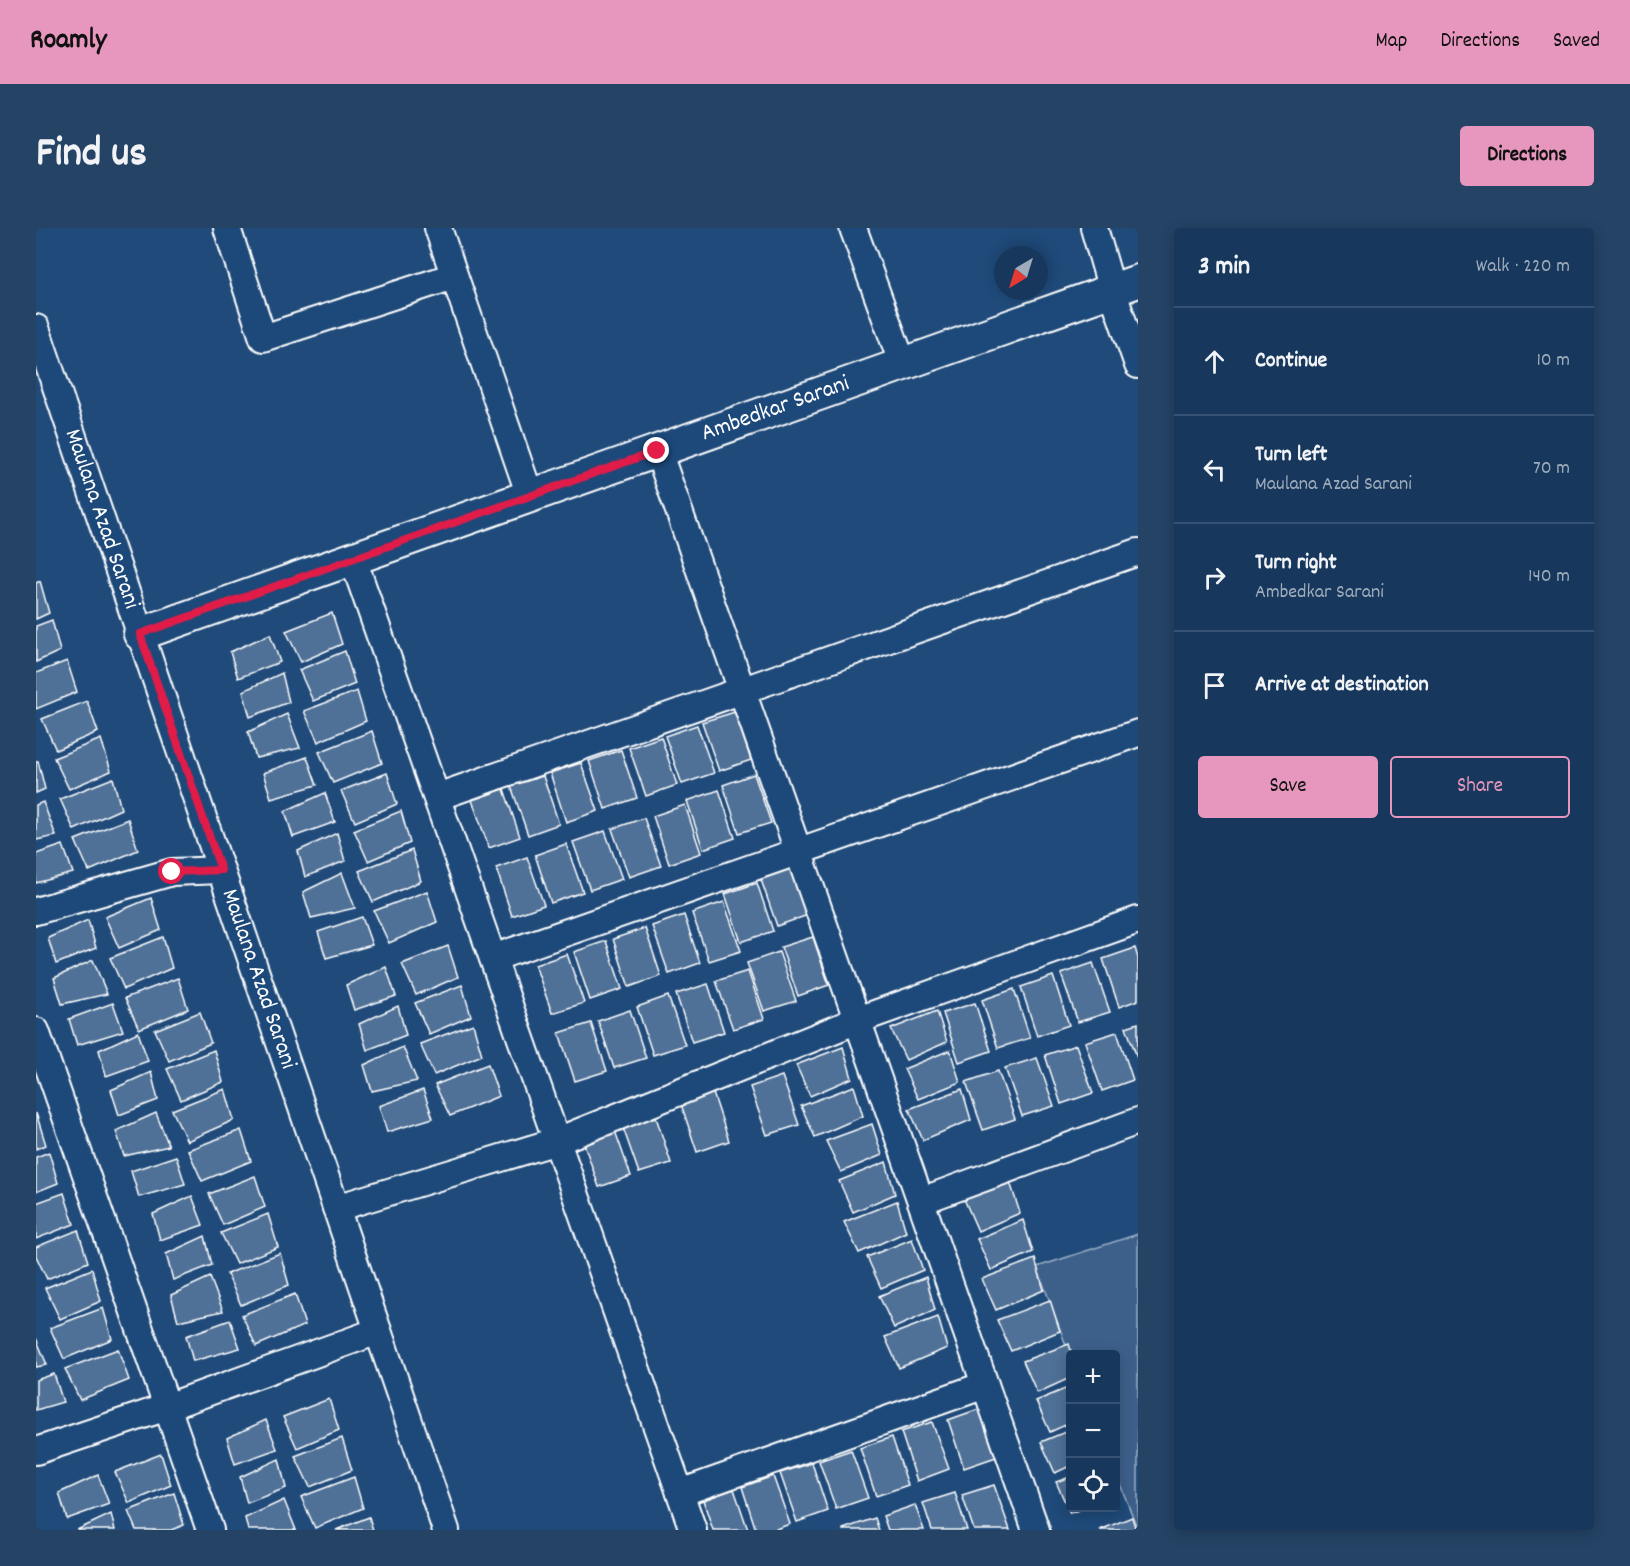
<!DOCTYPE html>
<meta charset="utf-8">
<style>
body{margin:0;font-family:Dekko,sans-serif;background:#244365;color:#f1f3f6}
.controls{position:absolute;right:18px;bottom:18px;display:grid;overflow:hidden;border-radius:6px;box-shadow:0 3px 15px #0003}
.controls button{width:54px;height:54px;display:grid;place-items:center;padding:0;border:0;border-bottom:2px solid #365272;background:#17385c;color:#f1f3f6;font:30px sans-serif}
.compass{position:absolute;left:958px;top:18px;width:54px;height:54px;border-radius:50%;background:#17385c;box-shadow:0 3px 15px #0003;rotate:218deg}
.stop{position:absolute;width:18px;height:18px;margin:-14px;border:4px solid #e11d48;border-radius:50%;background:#fff}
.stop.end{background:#e11d48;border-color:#fff;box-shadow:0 2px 6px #0008}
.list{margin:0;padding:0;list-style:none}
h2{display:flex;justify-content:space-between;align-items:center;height:78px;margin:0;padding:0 24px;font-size:26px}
h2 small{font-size:20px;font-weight:400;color:#9eacbb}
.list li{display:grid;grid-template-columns:39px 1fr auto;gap:18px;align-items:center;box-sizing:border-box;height:108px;padding:0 24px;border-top:2px solid #365272}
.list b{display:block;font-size:22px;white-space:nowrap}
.list p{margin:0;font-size:20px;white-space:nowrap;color:#9eacbb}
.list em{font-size:20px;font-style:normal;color:#9eacbb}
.actions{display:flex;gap:12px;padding:18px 24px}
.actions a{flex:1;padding:14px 0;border:2px solid #e797bd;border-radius:6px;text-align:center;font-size:21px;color:#e797bd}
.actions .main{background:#e797bd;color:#111}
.icon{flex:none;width:33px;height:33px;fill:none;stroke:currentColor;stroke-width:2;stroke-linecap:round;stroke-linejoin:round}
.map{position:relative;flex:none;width:1102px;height:1302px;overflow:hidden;border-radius:6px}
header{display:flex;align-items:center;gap:36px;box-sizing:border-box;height:84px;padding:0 30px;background:#e797bd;color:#111}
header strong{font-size:28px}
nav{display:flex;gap:33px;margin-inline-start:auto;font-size:21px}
.intro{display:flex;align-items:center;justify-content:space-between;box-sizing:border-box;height:144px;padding:0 36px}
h1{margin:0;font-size:42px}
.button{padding:15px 27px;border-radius:6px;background:#e797bd;color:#111;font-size:21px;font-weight:700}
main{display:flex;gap:36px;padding:0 36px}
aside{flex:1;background:#17385c;border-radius:6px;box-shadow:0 3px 15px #0003}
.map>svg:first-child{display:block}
.green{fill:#3c618b;stroke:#9eb0c5;stroke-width:1.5}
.building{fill:#507197;stroke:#fff;stroke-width:1.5}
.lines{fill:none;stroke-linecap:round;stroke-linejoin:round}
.minor-casing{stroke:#fff;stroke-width:30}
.tertiary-casing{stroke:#fff;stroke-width:36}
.minor{stroke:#1f4a7a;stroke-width:26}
.tertiary{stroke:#1f4a7a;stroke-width:32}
.route{stroke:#e11d48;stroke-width:8}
.labels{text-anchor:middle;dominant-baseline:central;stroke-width:4.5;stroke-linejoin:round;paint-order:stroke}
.street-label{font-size:24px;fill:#fff;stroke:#1f4a7a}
</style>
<header>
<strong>Roamly</strong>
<nav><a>Map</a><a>Directions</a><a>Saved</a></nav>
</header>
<div class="intro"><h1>Find us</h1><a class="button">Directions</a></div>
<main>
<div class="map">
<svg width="1102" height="1302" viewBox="0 0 1102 1302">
<rect width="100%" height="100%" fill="#1f4a7a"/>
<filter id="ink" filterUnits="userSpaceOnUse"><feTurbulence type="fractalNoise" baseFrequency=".0167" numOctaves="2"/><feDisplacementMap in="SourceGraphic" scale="12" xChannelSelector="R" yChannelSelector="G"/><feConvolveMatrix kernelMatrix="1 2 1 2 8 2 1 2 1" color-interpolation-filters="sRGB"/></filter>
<g filter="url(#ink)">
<!-- green -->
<polygon class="green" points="1102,1006 1102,1302 1080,1246 1080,1126 1034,1126 1034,1128 1001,1039"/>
<!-- building -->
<g class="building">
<polygon points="4,353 13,385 0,391 0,355"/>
<polygon points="296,385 306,416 265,434 250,403"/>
<polygon points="16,392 24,423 0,434 0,398"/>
<polygon points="234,406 244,434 202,450 194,424"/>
<polygon points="309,423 319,456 277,473 263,442"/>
<polygon points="31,433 41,464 0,481 0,445"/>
<polygon points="246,445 253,474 214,489 207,463"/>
<polygon points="321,463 330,493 282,514 268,483"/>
<polygon points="51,473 62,504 20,522 6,491"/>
<polygon points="699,484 715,532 683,543 666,494"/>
<polygon points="251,486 264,520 220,530 212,504"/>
<polygon points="661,497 678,545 646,556 629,508"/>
<polygon points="336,503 346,535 297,555 283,524"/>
<polygon points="625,509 641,557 610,568 593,520"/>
<polygon points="65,511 75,543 33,561 18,530"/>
<polygon points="585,522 601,570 569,581 553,533"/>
<polygon points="271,529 281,557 235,570 227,545"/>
<polygon points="2,533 9,561 0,565 0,534"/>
<polygon points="545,535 562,583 530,594 514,545"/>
<polygon points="351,545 361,576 319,594 305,563"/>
<polygon points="718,546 735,595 703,605 687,557"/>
<polygon points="507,548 523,596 492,607 475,558"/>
<polygon points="77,550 85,581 38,602 24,571"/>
<polygon points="468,561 484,609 453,620 436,572"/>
<polygon points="683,562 699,610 667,621 651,573"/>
<polygon points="289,565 299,594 257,609 249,583"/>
<polygon points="7,574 20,608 0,612 0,577"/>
<polygon points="649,577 665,625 633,636 617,588"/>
<polygon points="365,583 374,615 332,633 318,602"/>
<polygon points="608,590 625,638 593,649 576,601"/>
<polygon points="92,591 102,622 53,643 39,612"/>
<polygon points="569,603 586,651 554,662 537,614"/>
<polygon points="301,605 309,633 269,649 262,623"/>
<polygon points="530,616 547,664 515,675 499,627"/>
<polygon points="27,617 37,645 0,655 0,626"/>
<polygon points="376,622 385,653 337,674 323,643"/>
<polygon points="491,629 508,677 476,688 460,640"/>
<polygon points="756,639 772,687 741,698 724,649"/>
<polygon points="306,645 319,680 275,690 267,664"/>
<polygon points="721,655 737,703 705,714 689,666"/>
<polygon points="391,663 401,694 353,715 338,683"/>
<polygon points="115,670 125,702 83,720 69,689"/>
<polygon points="688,674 705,723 673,733 656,685"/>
<polygon points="648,687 664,735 633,746 616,698"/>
<polygon points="326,689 336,717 290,730 282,704"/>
<polygon points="52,692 60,720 20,736 12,710"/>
<polygon points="609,700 625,748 593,759 577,711"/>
<polygon points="127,709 136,740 88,761 74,730"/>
<polygon points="777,709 793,757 762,768 745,719"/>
<polygon points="570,713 586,761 554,772 538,724"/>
<polygon points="412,718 422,749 380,767 366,736"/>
<polygon points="1099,720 1102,730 1102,772 1083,779 1067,731"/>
<polygon points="743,724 760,773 728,783 711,735"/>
<polygon points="531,726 548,775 516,785 499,737"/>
<polygon points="57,732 71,766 26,776 18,750"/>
<polygon points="1057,735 1074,784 1042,794 1025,746"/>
<polygon points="350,739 360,768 318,782 310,757"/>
<polygon points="712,743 728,791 697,801 680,753"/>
<polygon points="1017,748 1033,797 1001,808 985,759"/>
<polygon points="142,750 152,781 103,801 89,770"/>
<polygon points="672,756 688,804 656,814 640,766"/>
<polygon points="426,757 435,788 393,806 379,775"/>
<polygon points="978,761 994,810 962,820 946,772"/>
<polygon points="632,768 649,817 617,827 601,779"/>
<polygon points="77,775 87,803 41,817 33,791"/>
<polygon points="939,775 955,823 923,834 907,785"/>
<polygon points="362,778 370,807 331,822 323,796"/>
<polygon points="594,782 610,830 578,840 562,793"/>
<polygon points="901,783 911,814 870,832 855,801"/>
<polygon points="164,784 175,815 133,833 119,802"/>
<polygon points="555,795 571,843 539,853 523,805"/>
<polygon points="1102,795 1102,832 1090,799"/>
<polygon points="437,796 446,827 398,847 384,816"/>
<polygon points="102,804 112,833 70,848 63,822"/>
<polygon points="1081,804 1097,852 1066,863 1049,814"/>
<polygon points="1040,817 1057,865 1025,876 1009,827"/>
<polygon points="367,819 381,853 336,863 328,837"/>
<polygon points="807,819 816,850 774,868 760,837"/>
<polygon points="178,822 187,854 145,872 131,841"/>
<polygon points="914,822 924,854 882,871 868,841"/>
<polygon points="1001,830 1018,878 986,888 969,840"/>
<polygon points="452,836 463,868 414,888 399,857"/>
<polygon points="962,843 979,891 947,902 930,854"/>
<polygon points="115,844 122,872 83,887 75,862"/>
<polygon points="746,848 763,897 731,907 714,859"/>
<polygon points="818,858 827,888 779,909 765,878"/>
<polygon points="189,861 198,892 151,913 136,882"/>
<polygon points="926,861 935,892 887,912 873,881"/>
<polygon points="387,862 397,890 351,904 343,878"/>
<polygon points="677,865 693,913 661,924 645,876"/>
<polygon points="0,885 10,917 0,921"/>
<polygon points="120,885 133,918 88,928 80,903"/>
<polygon points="619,886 635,935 603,945 586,897"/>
<polygon points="836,896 846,927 805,944 790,913"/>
<polygon points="578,900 595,948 563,959 546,910"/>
<polygon points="205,902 215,933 166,953 152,922"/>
<polygon points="13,924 22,955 0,964 0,929"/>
<polygon points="140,928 149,956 103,969 95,943"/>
<polygon points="850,934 859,966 817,984 803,953"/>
<polygon points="219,948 229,979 187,997 173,966"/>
<polygon points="974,954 984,985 942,1003 928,971"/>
<polygon points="28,965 38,996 0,1011 0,975"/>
<polygon points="156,968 167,997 124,1012 117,986"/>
<polygon points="861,973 870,1004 823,1025 808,994"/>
<polygon points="232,986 242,1019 200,1036 185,1005"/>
<polygon points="987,992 997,1024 955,1042 941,1011"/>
<polygon points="42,1002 52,1034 11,1051 0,1028 0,1019"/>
<polygon points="169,1008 176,1037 137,1052 130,1026"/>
<polygon points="876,1011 887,1042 845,1060 831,1029"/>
<polygon points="244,1025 253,1057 205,1077 191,1046"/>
<polygon points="999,1031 1008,1062 960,1082 946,1051"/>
<polygon points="56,1041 65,1073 24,1091 9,1060"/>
<polygon points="174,1049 187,1083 142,1093 135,1067"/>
<polygon points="890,1049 899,1082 858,1100 843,1068"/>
<polygon points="259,1066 269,1097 220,1118 206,1087"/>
<polygon points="1014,1072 1024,1103 975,1123 961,1092"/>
<polygon points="67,1080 76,1111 28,1131 14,1100"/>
<polygon points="902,1089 911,1120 863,1140 849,1109"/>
<polygon points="194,1092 204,1120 157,1133 150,1108"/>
<polygon points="0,1110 11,1137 0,1139"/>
<polygon points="1033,1116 1036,1126 1034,1126 1034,1150 1001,1165 987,1133"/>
<polygon points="82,1121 93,1152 44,1172 29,1141"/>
<polygon points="18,1146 27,1174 0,1182 0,1152"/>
<polygon points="1034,1159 1034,1195 1014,1204 1000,1173"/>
<polygon points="293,1171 303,1202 261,1220 247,1189"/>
<polygon points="943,1181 960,1229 928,1240 912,1192"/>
<polygon points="230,1192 241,1221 199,1236 191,1210"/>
<polygon points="896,1194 913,1241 881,1253 865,1204"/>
<polygon points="1034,1202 1034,1238 1019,1245 1005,1214"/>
<polygon points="856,1209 872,1257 840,1268 824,1220"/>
<polygon points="306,1210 316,1242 274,1259 259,1228"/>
<polygon points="815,1222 832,1270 800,1281 783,1233"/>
<polygon points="125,1226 135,1257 93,1275 79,1244"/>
<polygon points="243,1231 250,1260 211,1275 204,1249"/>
<polygon points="776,1235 792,1283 761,1294 744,1245"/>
<polygon points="62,1247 73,1276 31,1291 23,1265"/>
<polygon points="737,1248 754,1296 737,1302 720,1302 706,1259"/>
<polygon points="318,1249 327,1280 279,1300 265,1269"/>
<polygon points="1034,1249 1034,1280 1048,1280 1034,1285 1020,1254"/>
<polygon points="958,1257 974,1302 938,1302 926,1267"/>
<polygon points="698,1261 712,1302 677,1302 667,1272"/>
<polygon points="138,1265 148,1297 135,1302 100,1302 92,1283"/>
<polygon points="919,1265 931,1302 896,1302 887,1275"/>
<polygon points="248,1272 260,1302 212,1302 209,1290"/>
<polygon points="879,1277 888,1302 852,1302 847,1288"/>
<polygon points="75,1286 79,1302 41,1302"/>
<polygon points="333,1289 337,1302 300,1302"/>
<polygon points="1096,1289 1100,1302 1064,1302"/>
<polygon points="839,1290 843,1302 807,1302 807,1301"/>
</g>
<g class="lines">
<defs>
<g id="minor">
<polyline points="191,0 227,110 418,48"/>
<polyline points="402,0 494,268"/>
<polyline points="817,0 867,137"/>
<polyline points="1058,0 1076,62 1102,137"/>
<path id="s1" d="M0,100L410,1302"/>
<polyline points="622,223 1000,1302"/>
<polyline points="317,331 657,1302"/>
<polyline points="401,569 1102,324"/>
<polyline points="0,683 136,644 185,642"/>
<polyline points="457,730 1102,505"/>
<polyline points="0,803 174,1302"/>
<polyline points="885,973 1102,893"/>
<polyline points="300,980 521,913 822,792 1102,692"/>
<polyline points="0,1223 131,1179 342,1103"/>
<polyline points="644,1265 949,1157"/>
</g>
<g id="tertiary">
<path id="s2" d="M104,406L1102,53"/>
</g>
</defs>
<!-- minor casing -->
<use href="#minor" class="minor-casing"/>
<!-- tertiary casing -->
<use href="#tertiary" class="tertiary-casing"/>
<!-- minor -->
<use href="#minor" class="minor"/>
<!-- tertiary -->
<use href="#tertiary" class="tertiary"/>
</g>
</g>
<g class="lines" filter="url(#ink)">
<!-- route -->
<polyline class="route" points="136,644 185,642 104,406 621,223"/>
</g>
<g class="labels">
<!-- street labels -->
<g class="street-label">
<text stroke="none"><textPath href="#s2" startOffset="674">Ambedkar Sarani</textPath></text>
<text stroke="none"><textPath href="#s1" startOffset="202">Maulana Azad Sarani</textPath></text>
<text stroke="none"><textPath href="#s1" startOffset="688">Maulana Azad Sarani</textPath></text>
</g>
</g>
</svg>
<div class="controls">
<button>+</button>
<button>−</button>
<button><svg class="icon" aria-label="locate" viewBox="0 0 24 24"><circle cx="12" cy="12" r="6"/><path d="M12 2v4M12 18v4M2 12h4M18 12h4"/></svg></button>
</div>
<svg class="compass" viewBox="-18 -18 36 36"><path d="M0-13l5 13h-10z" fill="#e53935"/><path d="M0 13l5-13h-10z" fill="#9eacbb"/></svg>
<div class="stop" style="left:136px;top:644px"></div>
<div class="stop end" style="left:621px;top:223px"></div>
</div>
<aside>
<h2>3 min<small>Walk · 220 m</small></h2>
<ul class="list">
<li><svg class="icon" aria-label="ahead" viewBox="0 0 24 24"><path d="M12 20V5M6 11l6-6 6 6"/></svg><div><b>Continue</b></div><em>10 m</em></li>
<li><svg class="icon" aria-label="left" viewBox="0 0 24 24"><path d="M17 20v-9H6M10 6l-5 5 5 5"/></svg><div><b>Turn left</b><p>Maulana Azad Sarani</p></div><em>70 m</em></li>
<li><svg class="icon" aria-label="right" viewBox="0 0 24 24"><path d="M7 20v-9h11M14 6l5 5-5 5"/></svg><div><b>Turn right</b><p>Ambedkar Sarani</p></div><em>140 m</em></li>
<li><svg class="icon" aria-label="arrive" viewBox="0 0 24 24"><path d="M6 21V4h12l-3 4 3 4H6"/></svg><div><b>Arrive at destination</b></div></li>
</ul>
<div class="actions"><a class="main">Save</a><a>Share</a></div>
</aside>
</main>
